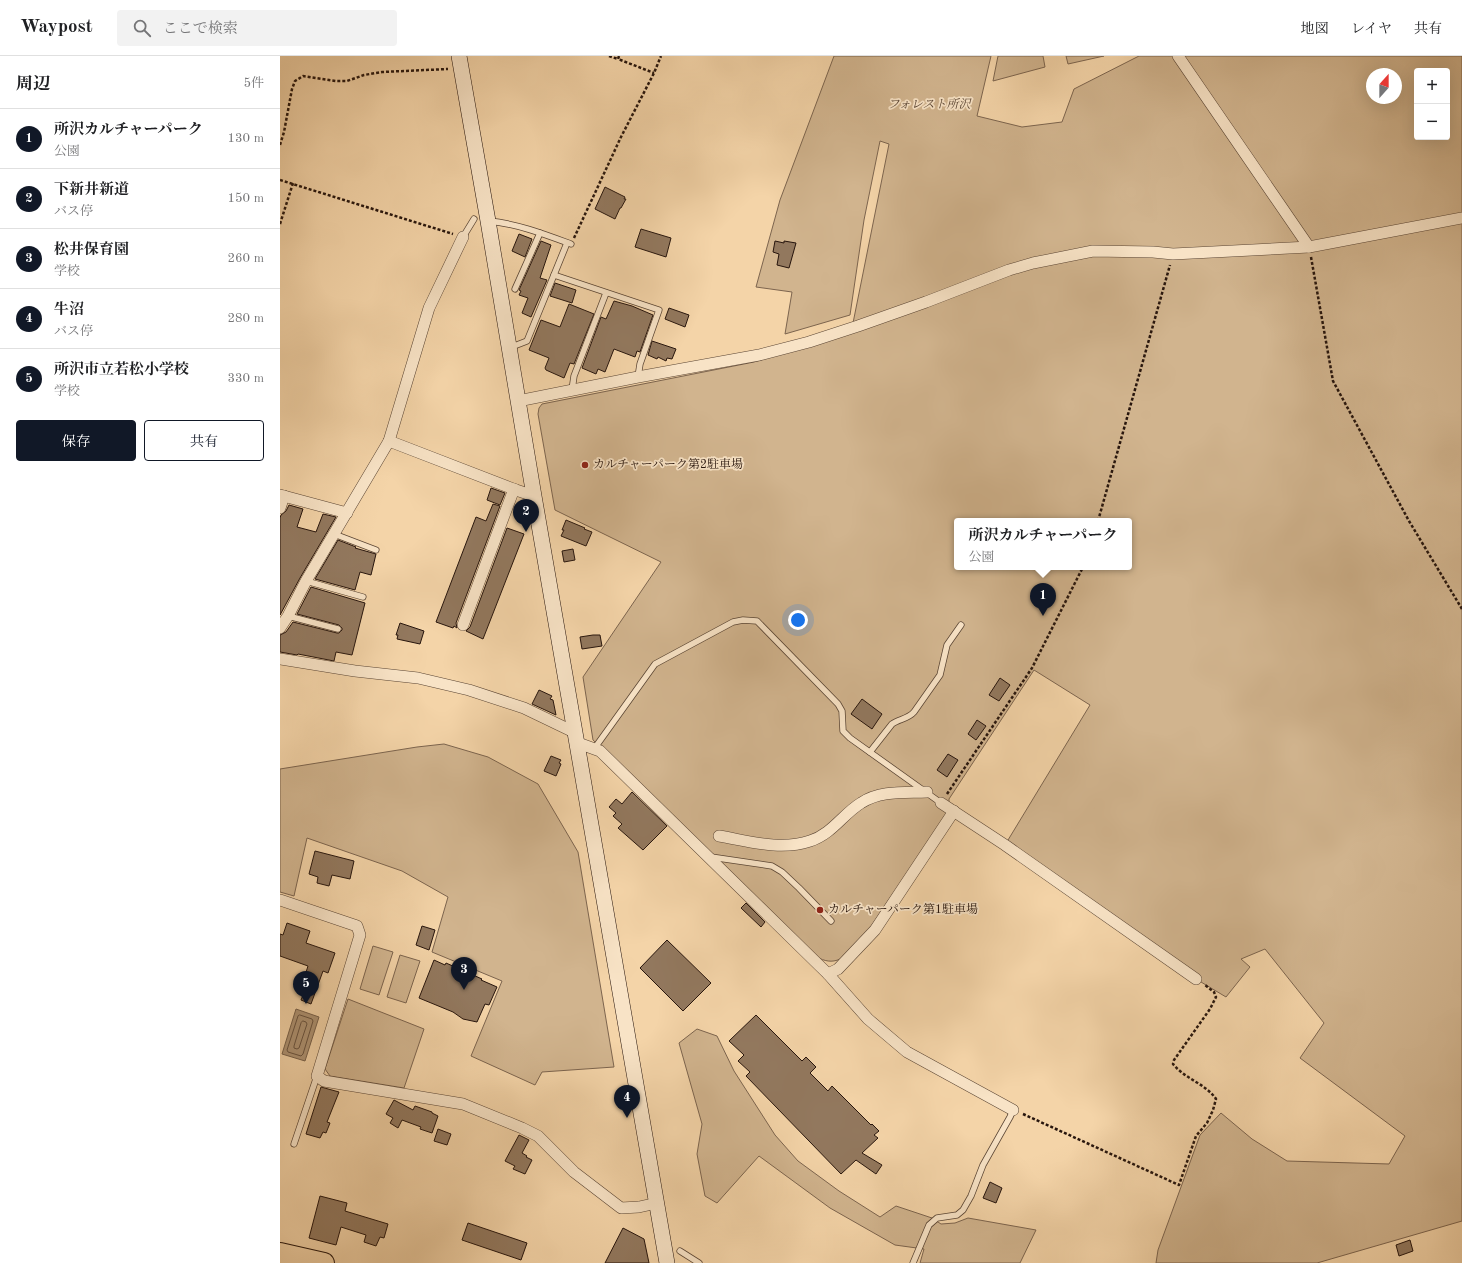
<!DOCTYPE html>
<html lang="ja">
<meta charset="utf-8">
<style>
body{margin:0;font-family:"Old Standard TT","Noto Serif JP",serif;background:#f2f2f2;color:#202124}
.controls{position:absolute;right:12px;top:12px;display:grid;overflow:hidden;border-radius:4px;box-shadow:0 4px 16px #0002}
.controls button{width:36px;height:36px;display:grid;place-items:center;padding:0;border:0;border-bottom:1px solid #e0e0e0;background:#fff;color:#202124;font:20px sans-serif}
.compass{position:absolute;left:1086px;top:12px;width:36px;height:36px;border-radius:50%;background:#fff;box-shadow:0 4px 16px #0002;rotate:21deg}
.you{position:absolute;left:518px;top:564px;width:14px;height:14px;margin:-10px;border:3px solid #fff;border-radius:50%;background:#1a73e8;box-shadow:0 0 0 6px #1a73e833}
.badge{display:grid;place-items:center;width:26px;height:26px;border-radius:50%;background:#111827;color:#fff;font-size:13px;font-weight:700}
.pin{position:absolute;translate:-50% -33px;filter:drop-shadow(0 1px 2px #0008)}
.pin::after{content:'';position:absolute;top:21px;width:14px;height:12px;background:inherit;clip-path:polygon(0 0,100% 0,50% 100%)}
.popup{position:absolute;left:674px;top:462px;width:178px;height:52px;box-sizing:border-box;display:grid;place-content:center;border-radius:4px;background:#fff;filter:drop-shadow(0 1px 3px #0005);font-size:13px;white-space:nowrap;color:#757577}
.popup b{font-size:15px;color:#202124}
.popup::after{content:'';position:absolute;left:50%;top:100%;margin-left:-8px;border:8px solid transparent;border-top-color:#fff}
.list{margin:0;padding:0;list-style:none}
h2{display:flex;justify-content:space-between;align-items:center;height:52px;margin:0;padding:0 16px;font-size:17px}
h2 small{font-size:13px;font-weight:400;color:#757577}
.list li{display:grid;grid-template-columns:26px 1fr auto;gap:12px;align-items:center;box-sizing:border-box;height:60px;padding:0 16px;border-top:1px solid #e0e0e0}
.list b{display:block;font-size:15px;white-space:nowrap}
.list p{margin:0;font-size:13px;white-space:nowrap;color:#757577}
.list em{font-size:13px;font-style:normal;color:#757577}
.actions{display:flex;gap:8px;padding:12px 16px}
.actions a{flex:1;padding:9px 0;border:1px solid #111827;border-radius:4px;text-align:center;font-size:14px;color:#111827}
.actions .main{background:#111827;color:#fff}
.icon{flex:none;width:22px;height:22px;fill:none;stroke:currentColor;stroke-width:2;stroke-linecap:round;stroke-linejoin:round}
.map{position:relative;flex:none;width:1182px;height:1207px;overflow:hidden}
header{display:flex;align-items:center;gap:24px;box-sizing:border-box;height:56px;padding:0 20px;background:#fff;border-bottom:1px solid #e0e0e0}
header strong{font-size:19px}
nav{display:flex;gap:22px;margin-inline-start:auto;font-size:14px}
.search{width:280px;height:36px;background:#f2f2f2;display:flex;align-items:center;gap:10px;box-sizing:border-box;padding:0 14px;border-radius:4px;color:#757577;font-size:15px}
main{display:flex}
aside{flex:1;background:#fff}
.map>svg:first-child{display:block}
.green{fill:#d1b48e;stroke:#7c644e;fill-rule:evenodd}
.water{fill:#ae9373;stroke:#78614a}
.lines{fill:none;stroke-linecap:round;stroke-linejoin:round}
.shore{stroke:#6a5440;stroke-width:1}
.building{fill:#92785e;stroke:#27150d}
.lane-casing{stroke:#5a4534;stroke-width:7}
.street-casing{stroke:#5a4534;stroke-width:12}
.secondary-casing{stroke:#27150d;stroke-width:16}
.highway-casing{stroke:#27150d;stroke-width:22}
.path{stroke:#27150d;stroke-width:2.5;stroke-dasharray:3 2;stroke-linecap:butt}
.lane{stroke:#f8e3c6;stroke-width:5.5}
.street{stroke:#f8e3c6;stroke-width:11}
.secondary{stroke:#f8e3c6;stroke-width:15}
.highway{stroke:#f4d4a8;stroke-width:20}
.poi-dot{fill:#8f2418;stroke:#f8e3c6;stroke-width:1.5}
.labels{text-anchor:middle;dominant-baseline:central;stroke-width:3.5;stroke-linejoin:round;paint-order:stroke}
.park-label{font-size:12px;font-style:italic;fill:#5a4534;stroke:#f8e3c6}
.poi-label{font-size:12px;fill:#27150d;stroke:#f8e3c6;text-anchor:start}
</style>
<header>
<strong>Waypost</strong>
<div class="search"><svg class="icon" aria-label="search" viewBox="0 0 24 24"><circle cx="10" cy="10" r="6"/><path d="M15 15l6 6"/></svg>ここで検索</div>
<nav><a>地図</a><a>レイヤ</a><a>共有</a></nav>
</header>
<main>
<aside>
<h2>周辺<small>5件</small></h2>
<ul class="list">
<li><span class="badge">1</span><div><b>所沢カルチャーパーク</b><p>公園</p></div><em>130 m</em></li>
<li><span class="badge">2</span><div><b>下新井新道</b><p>バス停</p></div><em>150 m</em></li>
<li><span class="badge">3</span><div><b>松井保育園</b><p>学校</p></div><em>260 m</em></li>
<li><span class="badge">4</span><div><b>牛沼</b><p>バス停</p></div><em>280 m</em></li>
<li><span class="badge">5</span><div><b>所沢市立若松小学校</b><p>学校</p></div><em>330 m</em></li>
</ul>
<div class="actions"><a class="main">保存</a><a>共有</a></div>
</aside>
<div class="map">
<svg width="1182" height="1207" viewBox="0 0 1182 1207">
<rect width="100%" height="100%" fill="#f4d4a8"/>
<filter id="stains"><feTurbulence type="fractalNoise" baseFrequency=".005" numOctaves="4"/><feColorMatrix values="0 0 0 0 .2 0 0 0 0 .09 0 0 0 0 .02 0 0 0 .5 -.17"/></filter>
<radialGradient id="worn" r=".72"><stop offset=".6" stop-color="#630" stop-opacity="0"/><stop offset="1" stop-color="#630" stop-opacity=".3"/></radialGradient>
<!-- green -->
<g class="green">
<path d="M554,0H711L697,60L742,71L782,66L794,33L859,0H1182V1165L1037,1207H876L878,1194L920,1079L941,1057L972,1083L1007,1105L1109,1108L1125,1080L1020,1002L1044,967L985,893L961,903L970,911L946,941L916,923L725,789L810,649L754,614L669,743V757C649,785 630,814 610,842C599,858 577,895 560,903C552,907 544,905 537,901L313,684L303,621L381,506L275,454L258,358L259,352L262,348L474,306L571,277L609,88L600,85L584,164L570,259L505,278L512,236L476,231L500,144ZM1137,15H1167V81H1137ZM1092,18H1116V42H1092ZM677,465H849V511H677Z"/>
<polygon points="718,0 763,0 765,11 713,25"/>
<polygon points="786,0 824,0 788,8"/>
<polygon points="164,688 208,701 258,728 298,796 334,1011 262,1016 255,1029 191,1000 222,925 152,896 168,841 122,815 27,782 14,840 0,836 0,713 137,691"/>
<polygon points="93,890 113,896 99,939 80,933"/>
<polygon points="120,899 140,905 126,947 107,941"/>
<polygon points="68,943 144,973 124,1032 50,1020 45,1013"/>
<polygon points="417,973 437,980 454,1015 495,1079 518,1105 559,1135 600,1161 616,1150 652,1162 661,1168 675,1167 688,1162 756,1174 740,1207 640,1207 644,1193 615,1189 550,1152 479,1100 437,1147 425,1140 417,1098 422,1068 399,987"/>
</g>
<!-- water -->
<polygon class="water" points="16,953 39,961 25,1005 2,998"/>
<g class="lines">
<!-- shore -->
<g class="shore">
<polygon points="20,959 32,963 33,965 23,998 21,1000 8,996 7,994 18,960"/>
<polygon points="23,965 26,966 27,968 19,992 17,993 14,992 14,990 21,967"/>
</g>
</g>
<!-- building -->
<g class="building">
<polygon points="325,131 345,141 344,143 346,143 341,152 340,152 335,163 315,153"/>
<polygon points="361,173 391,182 386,201 355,191"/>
<polygon points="239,178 252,183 245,201 232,195"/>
<polygon points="261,185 271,189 260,222 267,224 251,261 242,257 248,242 239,239 241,235 239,234"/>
<polygon points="495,185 504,187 504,185 516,187 509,212 497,209 499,198 493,196"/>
<polygon points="275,227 296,234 292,247 270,240"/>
<polygon points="334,245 352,250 373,259 360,296 357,295 355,301 334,293 325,316 318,313 316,318 302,312 321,261 326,263"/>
<polygon points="289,248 314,258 294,308 290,307 284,322 266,314 265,312 269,302 249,294 261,264 280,271"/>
<polygon points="389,252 409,259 405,271 385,263"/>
<polygon points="372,285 396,293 392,303 387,302 386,305 378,301 377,303 368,299"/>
<polygon points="211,432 225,437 220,449 207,444"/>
<polygon points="213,448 220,450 176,567 177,572 174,570 173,572 156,566 196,461 206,465"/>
<polygon points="9,449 23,453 17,471 36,476 43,458 56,461 20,522 0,559 0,462 1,459 6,455"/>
<polygon points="286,464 305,472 304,473 312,476 306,490 281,480 284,474 282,474"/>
<polygon points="227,472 244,478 203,583 186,575 190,571"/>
<polygon points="58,484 76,491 75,492 96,498 91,519 80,516 75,534 35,523"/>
<polygon points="293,493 295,504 284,506 282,495"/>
<polygon points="31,531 85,547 72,599 56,596 54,605 18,598 17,599 0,596 0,579 6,576 13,566 57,577 59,577 62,574 62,572 59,569 17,558"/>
<polygon points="120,567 144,575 140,588 117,583 118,579 116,579"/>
<polygon points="313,579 320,579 322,590 302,593 300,581"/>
<polygon points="720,622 730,629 719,645 709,639"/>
<polygon points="259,634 272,640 270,643 273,644 276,659 252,648"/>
<polygon points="582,643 602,658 592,673 571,658"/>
<polygon points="697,664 706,670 696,684 688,678"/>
<polygon points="668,698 678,704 667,721 657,714"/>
<polygon points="271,700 281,704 279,707 281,708 276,720 264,715"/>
<polygon points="352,736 387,770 363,794 338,772 342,768 333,760 336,757 329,751 336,743 342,748"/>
<polygon points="35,795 74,805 70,823 52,819 49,830 37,827 38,821 29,818"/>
<polygon points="466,847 485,866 481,871 461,852"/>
<polygon points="7,867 30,875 26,887 55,897 48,917 43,915 31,948 21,944 23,939 19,938 28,910 0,900 0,878 3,879"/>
<polygon points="142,870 155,874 149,894 136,889"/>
<polygon points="387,884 431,927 403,955 360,912"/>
<polygon points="154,904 165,909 166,907 202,923 201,924 217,931 209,949 205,948 197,966 183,963 173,956 139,942"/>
<polygon points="476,959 522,1005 526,1001 536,1011 530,1017 548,1035 552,1030 591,1069 592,1068 599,1075 594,1079 598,1082 582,1097 602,1109 596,1118 576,1104 561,1118 466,1020 470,1016 458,1005 464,999 449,985"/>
<polygon points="41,1031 59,1036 47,1066 50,1067 46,1077 43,1076 40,1082 26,1078"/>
<polygon points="114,1044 133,1054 135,1050 152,1056 152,1057 158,1060 152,1077 140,1073 141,1071 122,1064 118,1072 110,1067 113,1062 106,1058"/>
<polygon points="158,1073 171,1078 167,1089 154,1085"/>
<polygon points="239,1079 249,1084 242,1097 247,1100 246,1101 252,1104 245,1118 233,1113 235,1110 225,1105"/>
<polygon points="710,1126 722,1132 716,1147 703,1142"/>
<polygon points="40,1140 67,1147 65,1155 108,1168 104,1182 100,1181 96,1190 84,1186 86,1179 61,1171 56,1189 29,1182"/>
<polygon points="188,1167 247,1187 241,1204 182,1184"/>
<polygon points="343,1172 364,1183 369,1207 325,1207"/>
<polygon points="1130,1184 1133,1195 1119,1200 1116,1189"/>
</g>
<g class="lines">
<defs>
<g id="lane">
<path d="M209,165C238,168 264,178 291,188"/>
<polyline points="183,181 194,163"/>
<polyline points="274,219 379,254 360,308 358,321"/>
<polyline points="235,233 260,177"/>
<polyline points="229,292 247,285 287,187"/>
<polyline points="292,334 294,320 326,237"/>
<polyline points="54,478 96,494"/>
<polyline points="26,525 83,541"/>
<polyline points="8,560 58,573"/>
<polyline points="314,693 375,608 453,566 463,564 477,565 558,648 562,655 563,675 570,682 661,747"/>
<path d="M590,696L612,668C619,663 628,663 634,656L660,619L667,589L681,569"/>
<polyline points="431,801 492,810 502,816 519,832 551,865"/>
<polyline points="14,1088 37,1020"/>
<polyline points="400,1195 419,1207"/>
<polyline points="633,1207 649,1169 657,1162 677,1159 683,1154 691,1140 703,1109 730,1061 733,1054"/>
</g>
<g id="street">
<polyline points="898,0 1029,191"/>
<polyline points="238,345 358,321 479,299 529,286 578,270 646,246 729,214 753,207 813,195 873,196 893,198 1029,191 1182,162"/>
<polyline points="109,385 236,434 254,440"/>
<polyline points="0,439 67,457"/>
<polyline points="0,452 4,440"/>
<polyline points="183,569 234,433"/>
<polyline points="0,572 8,560 26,525 109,385 149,252 183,181"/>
<polyline points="0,603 75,615 138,622 189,634 244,652 296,677"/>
<polyline points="298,687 320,695 548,918 588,963 627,996 733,1054"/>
<polyline points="661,747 725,789 916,923"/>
<path d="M439,780C469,785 500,795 530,785C552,778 563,758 581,747C601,734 625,737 647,736"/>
<polyline points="0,844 77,870 80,879 37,1020 44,1025 183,1048 242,1072 258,1080 294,1116 341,1152 359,1151 377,1147"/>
<polyline points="548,918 558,913 595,874 674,755"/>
</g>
<polyline id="secondary" points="179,0 208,165 254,440 387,1207"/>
<polyline id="highway" points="0,1197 44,1207"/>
</defs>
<!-- lane casing -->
<use href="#lane" class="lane-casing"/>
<!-- street casing -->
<use href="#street" class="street-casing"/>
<!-- secondary casing -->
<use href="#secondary" class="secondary-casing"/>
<!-- highway casing -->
<use href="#highway" class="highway-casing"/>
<!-- path -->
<g class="path">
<polyline points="329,0 338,3"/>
<polyline points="339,0 338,3 374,17"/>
<polyline points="0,89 4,76 12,33 15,25 23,20 56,25 67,25 84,19 102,16 168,13"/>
<polyline points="0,124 173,178"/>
<polyline points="0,168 13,127"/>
<polyline points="294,182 341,81 374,17 381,0"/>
<polyline points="1031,201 1053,325 1129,465 1182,553"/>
<polyline points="818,465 890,209"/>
<polyline points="667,738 752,612 803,511"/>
<path d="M743,1058L899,1129L916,1080L927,1067L933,1054L936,1043C926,1028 905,1023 893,1008L894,1004L930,953L936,941L934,936L925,929"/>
</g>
<!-- lane -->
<use href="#lane" class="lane"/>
<!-- street -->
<use href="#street" class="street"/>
<!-- secondary -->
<use href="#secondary" class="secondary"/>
<!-- highway -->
<use href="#highway" class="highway"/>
</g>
<!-- markers -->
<g class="poi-dot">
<circle cx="305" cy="409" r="4"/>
<circle cx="540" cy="854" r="4"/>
</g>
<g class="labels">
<!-- park labels -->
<g class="park-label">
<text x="649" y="49">フォレスト所沢</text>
</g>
<!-- poi labels -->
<g class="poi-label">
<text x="313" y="409">カルチャーパーク第2駐車場</text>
<text x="548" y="854">カルチャーパーク第1駐車場</text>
</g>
</g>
<rect width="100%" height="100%" filter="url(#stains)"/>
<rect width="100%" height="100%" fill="url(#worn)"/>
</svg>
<div class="controls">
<button>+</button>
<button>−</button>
</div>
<svg class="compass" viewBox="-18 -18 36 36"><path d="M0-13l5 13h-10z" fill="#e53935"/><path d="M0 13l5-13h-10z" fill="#757577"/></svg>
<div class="you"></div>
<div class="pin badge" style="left:763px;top:560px">1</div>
<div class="popup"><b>所沢カルチャーパーク</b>公園</div>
<div class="pin badge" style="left:246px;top:476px">2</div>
<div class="pin badge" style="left:184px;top:934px">3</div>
<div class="pin badge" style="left:347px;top:1062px">4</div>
<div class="pin badge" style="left:26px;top:948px">5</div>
</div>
</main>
